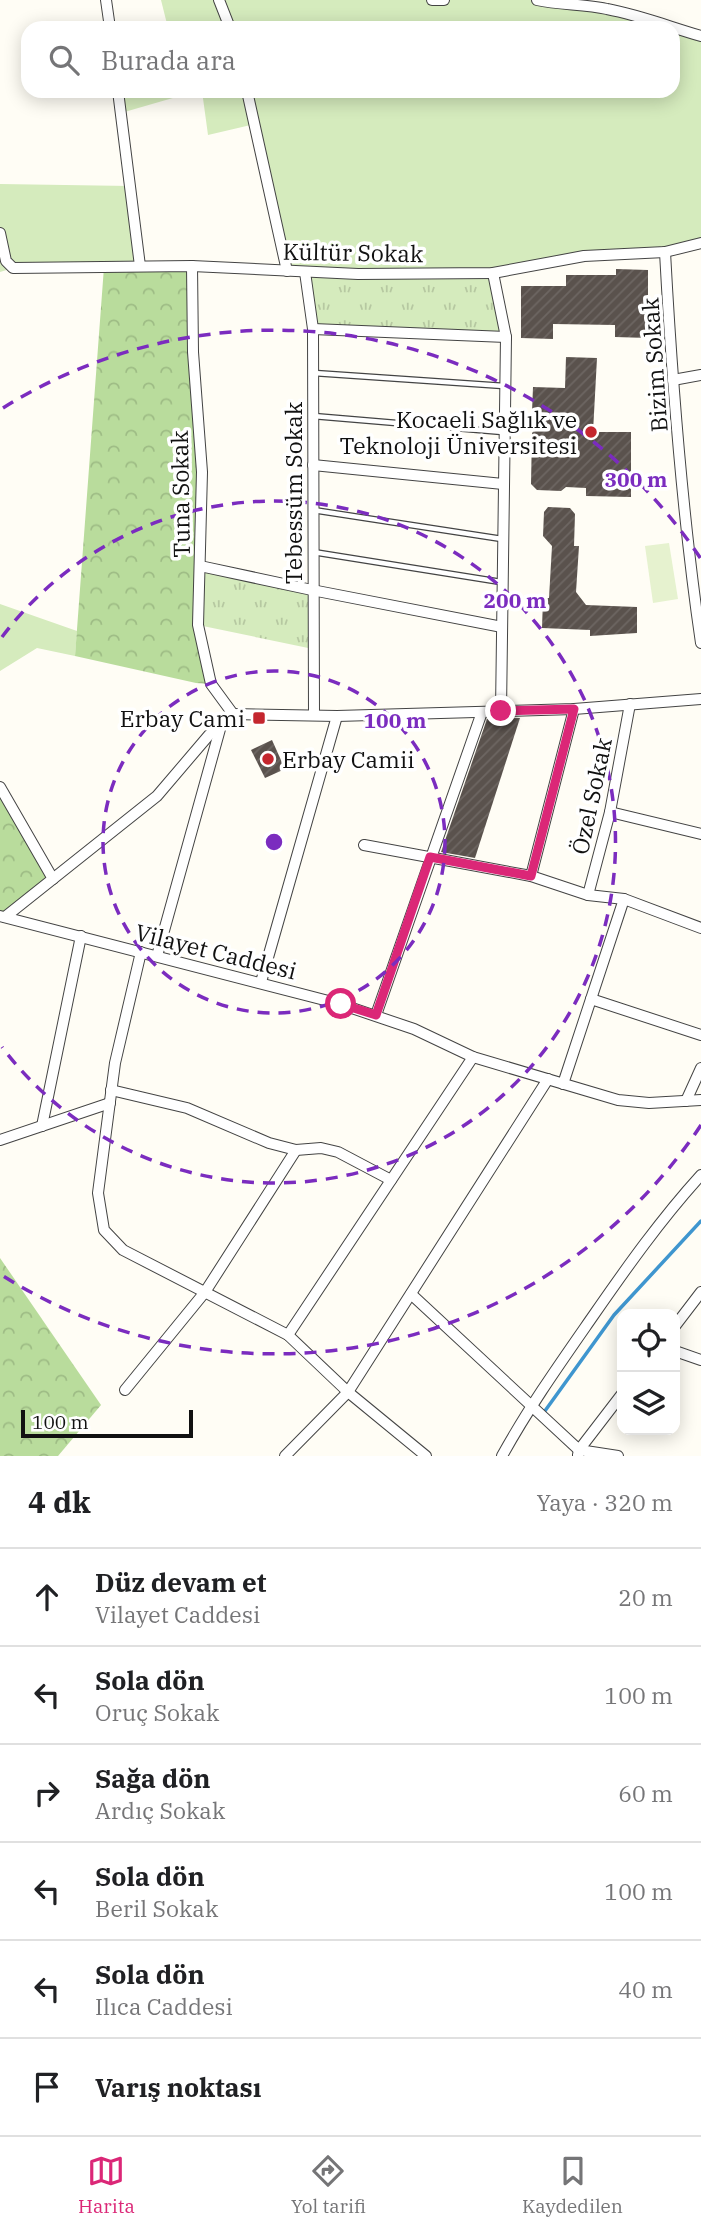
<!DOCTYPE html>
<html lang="tr">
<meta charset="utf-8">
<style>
body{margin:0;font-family:"IBM Plex Serif",serif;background:#f2f2f2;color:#202124}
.controls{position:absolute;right:21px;bottom:21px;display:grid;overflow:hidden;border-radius:14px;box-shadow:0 4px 18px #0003}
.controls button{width:63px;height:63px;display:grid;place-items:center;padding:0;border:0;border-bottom:2px solid #e0e0e0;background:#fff;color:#202124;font:35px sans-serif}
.scale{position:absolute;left:21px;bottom:18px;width:172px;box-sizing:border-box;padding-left:7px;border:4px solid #111;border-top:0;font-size:19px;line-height:24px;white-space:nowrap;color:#111;-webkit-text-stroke:5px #fff;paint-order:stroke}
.stop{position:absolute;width:21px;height:21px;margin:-16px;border:5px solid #db2777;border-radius:50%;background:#fff}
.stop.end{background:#db2777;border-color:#fff;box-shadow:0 2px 7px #0008}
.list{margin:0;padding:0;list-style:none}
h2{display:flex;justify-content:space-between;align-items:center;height:91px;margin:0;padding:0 28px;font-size:30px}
h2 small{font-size:23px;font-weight:400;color:#757577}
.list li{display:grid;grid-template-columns:46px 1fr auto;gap:21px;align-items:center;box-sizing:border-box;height:98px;padding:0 28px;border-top:2px solid #e0e0e0}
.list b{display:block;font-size:26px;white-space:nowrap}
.list p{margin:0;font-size:23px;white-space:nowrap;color:#757577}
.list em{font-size:23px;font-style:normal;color:#757577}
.icon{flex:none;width:38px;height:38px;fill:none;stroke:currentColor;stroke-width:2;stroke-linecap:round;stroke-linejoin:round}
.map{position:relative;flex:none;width:701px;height:1456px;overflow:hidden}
.search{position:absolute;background:#fff;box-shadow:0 4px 18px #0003;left:21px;right:21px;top:21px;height:77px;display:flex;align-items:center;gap:18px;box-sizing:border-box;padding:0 24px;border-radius:21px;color:#757577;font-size:26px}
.sheet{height:679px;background:#fff}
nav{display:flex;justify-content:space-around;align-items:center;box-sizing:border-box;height:98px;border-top:2px solid #e0e0e0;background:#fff;font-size:19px;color:#757577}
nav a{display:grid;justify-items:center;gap:4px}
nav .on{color:#db2777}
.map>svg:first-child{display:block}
.grass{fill:#d5ebbd}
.forest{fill:url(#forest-crowns)}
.park{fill:url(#park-tufts)}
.pitch{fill:#e6f2cf}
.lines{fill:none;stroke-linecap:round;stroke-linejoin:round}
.stream{stroke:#3f96cf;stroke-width:3.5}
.building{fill:url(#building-hatch)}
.lane-casing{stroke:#444;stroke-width:7}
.street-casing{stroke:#444;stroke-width:12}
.lane{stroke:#fff;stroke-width:4.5}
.street{stroke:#fff;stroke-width:10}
.route{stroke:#db2777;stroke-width:9}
.ring{fill:none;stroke:#7b2cbf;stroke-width:3.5;stroke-dasharray:12 9}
.poi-dot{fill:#c4262e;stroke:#fff;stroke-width:2.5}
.labels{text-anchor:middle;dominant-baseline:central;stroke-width:7;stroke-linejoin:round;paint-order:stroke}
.street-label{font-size:23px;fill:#111;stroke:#fff}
.poi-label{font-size:23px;fill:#111;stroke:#fff;text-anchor:end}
.centre{fill:#7b2cbf;stroke:#fff;stroke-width:3.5}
.ring-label{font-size:21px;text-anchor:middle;font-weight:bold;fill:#7b2cbf;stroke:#fff;stroke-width:7;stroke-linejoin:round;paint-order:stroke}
</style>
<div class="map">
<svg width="701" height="1456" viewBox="0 0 701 1456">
<defs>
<pattern id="forest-crowns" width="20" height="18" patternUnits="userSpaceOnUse" patternTransform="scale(1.75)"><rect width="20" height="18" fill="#b9dc9c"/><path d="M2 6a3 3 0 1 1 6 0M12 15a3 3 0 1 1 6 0" fill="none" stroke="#9ebc85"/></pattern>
<pattern id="park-tufts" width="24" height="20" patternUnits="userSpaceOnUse" patternTransform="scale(1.75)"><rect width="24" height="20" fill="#d5ebbd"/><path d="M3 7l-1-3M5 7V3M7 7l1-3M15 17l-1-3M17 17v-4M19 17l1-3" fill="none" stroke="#b6c8a1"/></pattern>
<pattern id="building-hatch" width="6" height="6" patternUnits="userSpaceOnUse" patternTransform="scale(1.75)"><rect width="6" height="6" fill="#5a524d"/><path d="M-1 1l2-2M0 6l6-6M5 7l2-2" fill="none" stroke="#6d6662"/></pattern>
</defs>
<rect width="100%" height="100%" fill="#fffdf5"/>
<!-- grass -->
<g class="grass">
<polygon points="161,0 577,0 580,4 611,9 701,36 701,243 665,252 584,256 493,273 358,274 287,271 255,124 208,135 202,91 673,91 673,28 168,28"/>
<polygon points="118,91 197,91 121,113"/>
<polygon points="0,184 130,186 140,266 13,268 0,272"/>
<polygon points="0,604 77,631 75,656 37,648 0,671"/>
</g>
<!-- forest -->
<g class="forest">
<polygon points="192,266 202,472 198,625 211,684 196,683 75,656 104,267"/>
<polygon points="0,787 53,879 0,916"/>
<polygon points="0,1258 101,1405 58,1456 0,1456"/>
</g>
<!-- park -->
<g class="park">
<polygon points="305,272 493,273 506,337 313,329"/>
<polygon points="200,566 312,590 313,649 198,625"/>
</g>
<!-- pitch -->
<polygon class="pitch" points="669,543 678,599 653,603 645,546"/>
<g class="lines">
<!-- stream -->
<polyline class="stream" points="542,1415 614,1315 701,1221"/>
</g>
<!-- building -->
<g class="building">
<polygon points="616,269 648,270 648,338 615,337 615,325 553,324 553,339 521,338 521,286 566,286 566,275 616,275"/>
<polygon points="566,357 597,358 593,432 631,432 631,497 586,496 586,488 566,487 561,491 537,490 531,484 532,433 550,413 532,412 533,387 565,388"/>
<polygon points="548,507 570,508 575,514 574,546 579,546 576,592 586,605 637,607 637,633 590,636 590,630 542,628 543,598 549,598 552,546 543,536 544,512"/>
<polygon points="520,718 475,858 441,852 487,719"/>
<polygon points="272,740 285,769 265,778 251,750"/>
</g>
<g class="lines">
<defs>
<g id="lane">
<polyline points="314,373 504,386"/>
<polyline points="313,416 503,432"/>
<polyline points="313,510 502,539"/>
<polyline points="313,552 501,582"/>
</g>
<g id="street">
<polyline points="106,0 110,28"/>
<polyline points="219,0 230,28"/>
<polyline points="432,0 444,0"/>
<path d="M537,0C560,5 584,4 607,9C639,15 670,27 701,36"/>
<polyline points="118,91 140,266"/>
<polyline points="247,91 287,271"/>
<polyline points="0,233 6,261 13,268 192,266 358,274 493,273 584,256 665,252 701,243"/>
<path d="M665,252C672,382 682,514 701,643"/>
<polyline points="192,266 193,352 202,472 198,625 211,684 233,714"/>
<polyline points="305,272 313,329 314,715"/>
<polyline points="493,273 506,337 501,711"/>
<polyline points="313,329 506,337"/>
<polyline points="673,380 701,375"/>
<polyline points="313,465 503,484"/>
<polyline points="200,566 312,590 502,627"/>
<polyline points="233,714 337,716 574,709 701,699"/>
<polyline points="0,787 53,879"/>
<polyline points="610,812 701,834"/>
<polyline points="364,845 531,876 588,895 624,899 701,928"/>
<polyline points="531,876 574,709"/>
<polyline points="588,895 610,812 630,704"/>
<polyline points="0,916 340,1004 414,1029 473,1057 618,1100 649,1103 701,1100"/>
<polyline points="5,917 157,796 209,735 233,714"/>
<polyline points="141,952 115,1063 98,1193 104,1230 123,1250 288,1335 348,1392 426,1456"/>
<polyline points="157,956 222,722"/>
<polyline points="261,982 337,716"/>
<polyline points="591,999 701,1035"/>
<polyline points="376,1015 482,712"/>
<polyline points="563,1084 624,899"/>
<polyline points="111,1090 187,1108 269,1143 296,1150 321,1148 338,1152 391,1180"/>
<polyline points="686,1101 701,1068"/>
<polyline points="42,1126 81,936"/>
<polyline points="0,1140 110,1103"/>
<polyline points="411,1294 579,1450 622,1394"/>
<polyline points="675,1326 701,1292"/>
<polyline points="288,1335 473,1057"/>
<polyline points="675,1351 701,1360"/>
<polyline points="125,1390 205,1292 296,1150"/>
<polyline points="578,1455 579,1450 618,1456"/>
<polyline points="285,1456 348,1392 548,1079"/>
<path d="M502,1456C529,1407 561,1362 593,1316C627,1267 661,1219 701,1175"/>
</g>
</defs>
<!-- lane casing -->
<use href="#lane" class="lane-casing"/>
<!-- street casing -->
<use href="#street" class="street-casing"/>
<!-- lane -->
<use href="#lane" class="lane"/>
<!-- street -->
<use href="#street" class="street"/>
</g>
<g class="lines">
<!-- route -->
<polyline class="route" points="341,1004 376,1015 430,857 531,876 574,709 501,711"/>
</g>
<!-- distance rings -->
<g class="ring">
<circle cx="274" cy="842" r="171"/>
<path d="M2 637A341 341 0 1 1 2 1047"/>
<path d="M701 1125A512 512 0 0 1 3 1276M3 408A512 512 0 0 1 701 559"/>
</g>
<!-- markers -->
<g class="poi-dot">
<circle cx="591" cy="432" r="7"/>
<rect x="252" y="711" width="14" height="14" rx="3.5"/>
<circle cx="268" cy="759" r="7"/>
</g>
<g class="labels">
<!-- street labels -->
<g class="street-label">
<text transform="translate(353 252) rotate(1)">Kültür Sokak</text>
<text transform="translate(654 365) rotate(-94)">Bizim Sokak</text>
<text transform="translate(293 493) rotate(-90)">Tebessüm Sokak</text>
<text transform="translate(180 494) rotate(-91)">Tuna Sokak</text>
<text transform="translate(591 796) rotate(-78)">Özel Sokak</text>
<text transform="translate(216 951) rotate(14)">Vilayet Caddesi</text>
</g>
<!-- poi labels -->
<g class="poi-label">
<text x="577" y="419">Kocaeli Sağlık ve<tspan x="577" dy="26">Teknoloji Üniversitesi</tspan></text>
<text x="245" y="718">Erbay Cami</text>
<text x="282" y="759" text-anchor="start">Erbay Camii</text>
</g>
</g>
<circle cx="274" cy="842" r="10" class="centre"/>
<g class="ring-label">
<text x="636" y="487">300 m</text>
<text x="515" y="608">200 m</text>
<text x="395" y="728">100 m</text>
</g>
</svg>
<div class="controls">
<button><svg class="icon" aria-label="locate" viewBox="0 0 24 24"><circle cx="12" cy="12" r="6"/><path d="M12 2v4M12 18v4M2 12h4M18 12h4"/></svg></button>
<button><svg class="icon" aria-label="layers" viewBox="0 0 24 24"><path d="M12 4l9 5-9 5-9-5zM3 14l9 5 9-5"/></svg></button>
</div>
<div class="scale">100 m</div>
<div class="stop" style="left:341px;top:1004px"></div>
<div class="stop end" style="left:501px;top:711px"></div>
<div class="search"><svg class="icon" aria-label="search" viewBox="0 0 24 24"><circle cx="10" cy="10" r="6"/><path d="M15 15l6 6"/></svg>Burada ara</div>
</div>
<section class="sheet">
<h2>4 dk<small>Yaya · 320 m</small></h2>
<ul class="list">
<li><svg class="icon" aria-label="ahead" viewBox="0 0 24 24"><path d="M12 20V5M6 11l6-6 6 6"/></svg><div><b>Düz devam et</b><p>Vilayet Caddesi</p></div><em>20 m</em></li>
<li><svg class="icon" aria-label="left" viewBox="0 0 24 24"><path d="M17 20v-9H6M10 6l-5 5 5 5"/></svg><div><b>Sola dön</b><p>Oruç Sokak</p></div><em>100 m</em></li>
<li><svg class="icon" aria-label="right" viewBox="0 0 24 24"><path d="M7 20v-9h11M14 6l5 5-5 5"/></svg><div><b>Sağa dön</b><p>Ardıç Sokak</p></div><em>60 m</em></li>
<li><svg class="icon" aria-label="left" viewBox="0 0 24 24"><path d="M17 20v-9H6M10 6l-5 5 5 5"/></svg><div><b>Sola dön</b><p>Beril Sokak</p></div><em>100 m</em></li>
<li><svg class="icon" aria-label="left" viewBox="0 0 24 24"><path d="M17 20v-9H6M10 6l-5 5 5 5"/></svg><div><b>Sola dön</b><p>Ilıca Caddesi</p></div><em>40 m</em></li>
<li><svg class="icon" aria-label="arrive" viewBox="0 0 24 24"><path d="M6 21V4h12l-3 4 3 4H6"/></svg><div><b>Varış noktası</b></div></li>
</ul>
</section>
<nav>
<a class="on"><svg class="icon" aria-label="map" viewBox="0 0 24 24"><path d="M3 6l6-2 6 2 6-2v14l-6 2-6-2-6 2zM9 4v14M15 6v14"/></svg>Harita</a>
<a><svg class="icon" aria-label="directions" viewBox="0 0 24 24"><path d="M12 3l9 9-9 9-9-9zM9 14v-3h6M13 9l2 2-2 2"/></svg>Yol tarifi</a>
<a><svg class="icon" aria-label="saved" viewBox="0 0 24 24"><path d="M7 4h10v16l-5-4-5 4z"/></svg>Kaydedilen</a>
</nav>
